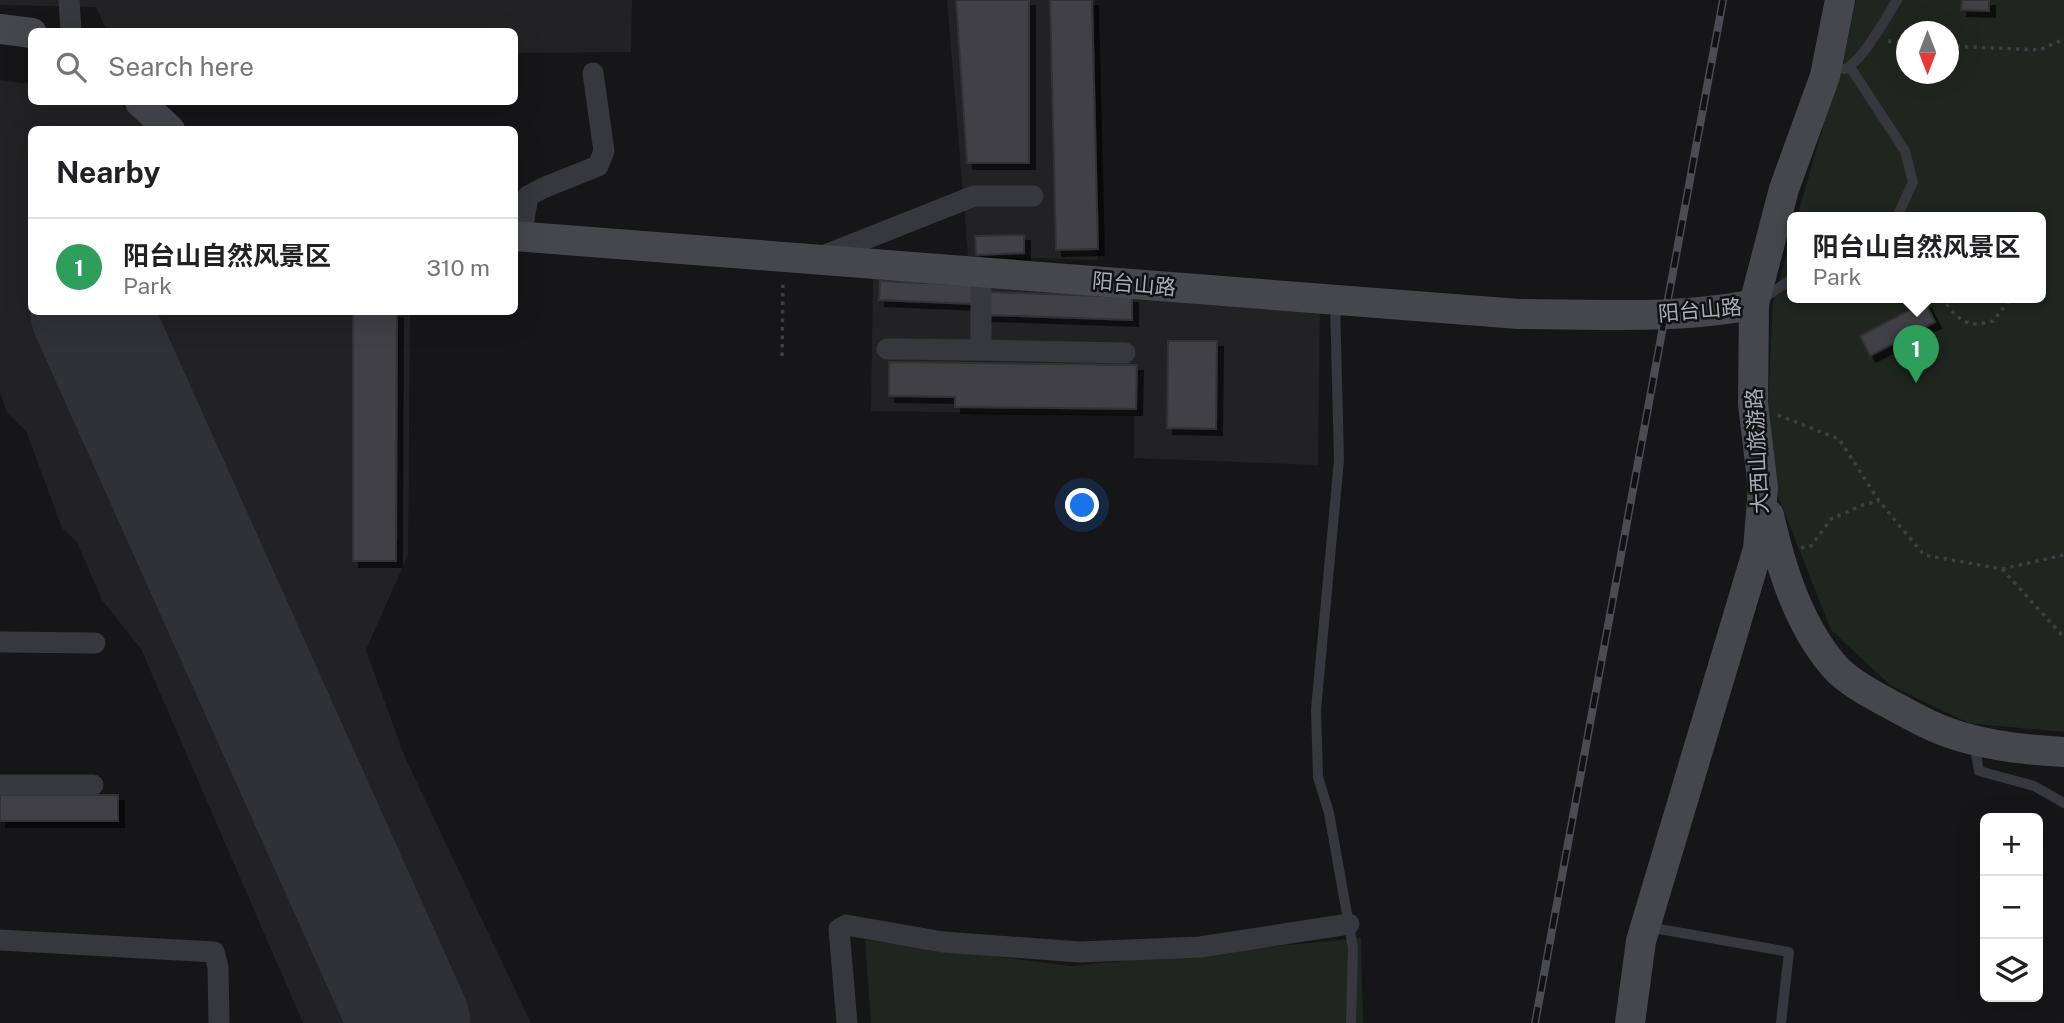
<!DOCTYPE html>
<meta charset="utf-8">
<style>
body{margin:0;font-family:"Public Sans","Noto Sans SC",sans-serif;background:#f2f2f2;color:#202124}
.controls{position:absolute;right:21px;bottom:21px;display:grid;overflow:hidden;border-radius:10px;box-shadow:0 7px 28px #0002}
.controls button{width:63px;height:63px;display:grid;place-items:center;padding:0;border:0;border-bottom:2px solid #e0e0e0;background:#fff;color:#202124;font:35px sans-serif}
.compass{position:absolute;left:1896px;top:21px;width:63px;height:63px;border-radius:50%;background:#fff;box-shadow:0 7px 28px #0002;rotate:180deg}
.you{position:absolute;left:1083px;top:506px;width:24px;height:24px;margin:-18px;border:5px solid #fff;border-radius:50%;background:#1a73e8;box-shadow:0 0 0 10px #1a73e833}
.badge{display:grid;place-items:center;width:46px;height:46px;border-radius:50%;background:#7e622b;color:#fff;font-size:23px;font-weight:700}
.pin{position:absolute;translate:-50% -58px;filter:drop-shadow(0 2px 4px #0008)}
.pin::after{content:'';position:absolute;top:37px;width:24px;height:21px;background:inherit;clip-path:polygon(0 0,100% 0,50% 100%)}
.popup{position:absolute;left:1787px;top:212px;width:259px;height:91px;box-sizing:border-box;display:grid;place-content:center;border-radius:10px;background:#fff;filter:drop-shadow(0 2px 5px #0005);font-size:23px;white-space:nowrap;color:#757577}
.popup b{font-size:26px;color:#202124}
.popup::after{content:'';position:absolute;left:50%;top:100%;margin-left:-14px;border:14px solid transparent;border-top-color:#fff}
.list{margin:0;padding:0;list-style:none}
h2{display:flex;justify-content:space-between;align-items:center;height:91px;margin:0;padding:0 28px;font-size:30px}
h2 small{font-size:23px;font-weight:400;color:#757577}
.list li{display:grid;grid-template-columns:46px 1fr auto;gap:21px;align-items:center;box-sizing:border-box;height:98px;padding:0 28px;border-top:2px solid #e0e0e0}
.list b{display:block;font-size:26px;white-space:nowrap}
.list p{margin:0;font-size:23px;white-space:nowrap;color:#757577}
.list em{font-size:23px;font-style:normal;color:#757577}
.icon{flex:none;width:38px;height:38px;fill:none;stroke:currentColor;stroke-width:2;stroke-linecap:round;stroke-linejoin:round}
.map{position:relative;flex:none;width:2064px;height:1023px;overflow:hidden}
.search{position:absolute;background:#fff;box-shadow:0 7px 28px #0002;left:28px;top:28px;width:490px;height:77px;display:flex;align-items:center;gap:18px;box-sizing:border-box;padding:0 24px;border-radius:10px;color:#757577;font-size:26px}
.panel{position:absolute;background:#fff;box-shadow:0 7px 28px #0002;left:28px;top:126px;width:490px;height:189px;border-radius:10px}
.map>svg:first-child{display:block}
.built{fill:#222225}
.green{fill:#1e261f;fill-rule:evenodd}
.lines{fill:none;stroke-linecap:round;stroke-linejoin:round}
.runway{stroke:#303135;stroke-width:121}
.building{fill:#404145;stroke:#303034;stroke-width:2;filter:url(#shadow)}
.path{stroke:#3d3f44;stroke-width:3.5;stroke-dasharray:3.5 5;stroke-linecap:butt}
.lane{stroke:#37383d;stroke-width:10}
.street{stroke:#37383d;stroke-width:21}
.secondary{stroke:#45474d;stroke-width:30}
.rail-casing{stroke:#4a4c52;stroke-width:8}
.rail{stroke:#111113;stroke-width:5;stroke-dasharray:16;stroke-linecap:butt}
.labels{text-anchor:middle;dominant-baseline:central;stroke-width:5;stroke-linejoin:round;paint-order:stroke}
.street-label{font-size:21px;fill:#a8adb8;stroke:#111113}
</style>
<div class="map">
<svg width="2064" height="1023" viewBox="0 0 2064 1023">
<defs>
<filter id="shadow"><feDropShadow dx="6" dy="6" stdDeviation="0" flood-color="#0009"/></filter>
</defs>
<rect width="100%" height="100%" fill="#161618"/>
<!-- built -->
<g class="built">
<polygon points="0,0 632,0 631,52 515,53 514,32 107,31 96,7 0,5"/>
<polygon points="947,0 1095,0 1097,260 968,256"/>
<polygon points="0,80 31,84 32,102 119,102 147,129 32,130 32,312 410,312 408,555 366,650 404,755 531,1023 303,1023 141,649 102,600 77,542 62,528 26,431 7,413 0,392"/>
<polygon points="873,277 1320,305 1318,465 1134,458 1134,415 871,411"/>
</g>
<!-- green -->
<g class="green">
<path d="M1856,0H2064V732L1968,723L1890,685L1831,630L1765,463L1773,303L1792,236V297H2040V217H1797L1845,51ZM1906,32H1948V74H1906Z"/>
<polygon points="1361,938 1363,1023 871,1023 865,940 1071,966"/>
</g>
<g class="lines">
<!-- runway -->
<polyline class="runway" points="91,312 410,1023"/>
</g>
<!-- building -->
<g class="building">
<polygon points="956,0 1029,0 1029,163 967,163"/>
<polygon points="1050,0 1092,0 1098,249 1056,250"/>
<polygon points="1962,0 1989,0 1989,11 1961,10"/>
<polygon points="1024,235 1024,253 976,255 975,236"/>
<polygon points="880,281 972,285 972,304 879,300"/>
<polygon points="987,292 1132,297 1132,320 986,315"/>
<polygon points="1925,302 1935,322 1870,356 1860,336"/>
<polygon points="353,312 397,312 396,561 353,561"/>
<polygon points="1168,341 1217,341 1216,429 1167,428"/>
<polygon points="889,362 1137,365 1136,409 955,407 955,397 889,396"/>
<rect x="0" y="795" width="118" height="26"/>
</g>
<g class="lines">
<!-- path -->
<g class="path">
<polyline points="1888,41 1906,43"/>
<polyline points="1948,46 2040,50 2064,39"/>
<polyline points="2040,269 2047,267"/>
<path d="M1942,297C1949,309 1960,323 1975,324C1981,324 1988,322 1993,321L2012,297"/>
<polyline points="782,356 783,280"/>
<polyline points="1778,415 1839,439 1879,501 1924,555 2002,569 2061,634 2064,635"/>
<polyline points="1801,548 1811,546 1831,519 1863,505 1879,501"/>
<polyline points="2002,569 2064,555"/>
</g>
<!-- lane -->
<g class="lane">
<polyline points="1850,67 1905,151 1913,182 1897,217"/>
<path d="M1844,69C1861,64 1887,16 1897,0"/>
<polyline points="1762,299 1792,279"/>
<polyline points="1335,303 1339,460 1316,710 1318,777 1329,813 1353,948 1351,1023"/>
<polyline points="1974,743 1979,771 2034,786 2064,803"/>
<polyline points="1648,927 1789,952 1781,1023"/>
</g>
<!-- street -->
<g class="street">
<polyline points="69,0 71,32"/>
<polyline points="521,237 528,196 543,188 598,166 604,151 593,73"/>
<polyline points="820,257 974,196 1033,196"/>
<polyline points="981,272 981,350 1125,353"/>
<polyline points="887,349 981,350"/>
<polyline points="0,642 95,643"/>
<polyline points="0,785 93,785"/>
<polyline points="0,940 214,952 218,967 219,1023"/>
<polyline points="847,1023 839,929 846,925 943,942 1080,952 1200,947 1349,924"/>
</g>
<!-- secondary -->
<g class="secondary">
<polyline points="0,29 32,33"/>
<polyline points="140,102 170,130"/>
<path d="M514,236L1519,314C1595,314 1679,320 1754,304"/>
<path d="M1769,515C1781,568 1798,624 1834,666C1847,681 1869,693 1886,702C1903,711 1921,722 1939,729C1978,745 2022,750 2064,752"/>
<polyline points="1630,1023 1641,941 1758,549 1763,488 1753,404 1754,304 1784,189 1825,76 1840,0"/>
</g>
<defs>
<polyline id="rail" points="1535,1023 1723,0"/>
</defs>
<!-- rail casing -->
<use href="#rail" class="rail-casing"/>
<!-- rail -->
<use href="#rail" class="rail"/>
</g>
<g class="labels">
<!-- street labels -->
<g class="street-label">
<text transform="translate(1134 284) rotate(5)">阳台山路</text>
<text transform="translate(1700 310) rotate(-5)">阳台山路</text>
<text transform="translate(1757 451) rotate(-93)">大西山旅游路</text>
</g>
</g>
</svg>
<div class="controls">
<button>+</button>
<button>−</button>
<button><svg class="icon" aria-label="layers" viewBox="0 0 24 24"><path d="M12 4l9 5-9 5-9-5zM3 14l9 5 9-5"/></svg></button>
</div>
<svg class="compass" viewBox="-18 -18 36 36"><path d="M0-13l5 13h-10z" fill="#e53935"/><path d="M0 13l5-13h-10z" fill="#757577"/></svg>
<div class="you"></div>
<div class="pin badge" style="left:1916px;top:383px;background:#2e9e5b">1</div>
<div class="popup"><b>阳台山自然风景区</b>Park</div>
<div class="search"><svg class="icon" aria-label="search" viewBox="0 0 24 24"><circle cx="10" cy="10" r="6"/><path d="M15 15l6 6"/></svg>Search here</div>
<section class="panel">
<h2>Nearby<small></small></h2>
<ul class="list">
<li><span class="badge" style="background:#2e9e5b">1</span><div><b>阳台山自然风景区</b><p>Park</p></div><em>310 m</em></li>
</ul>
</section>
</div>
